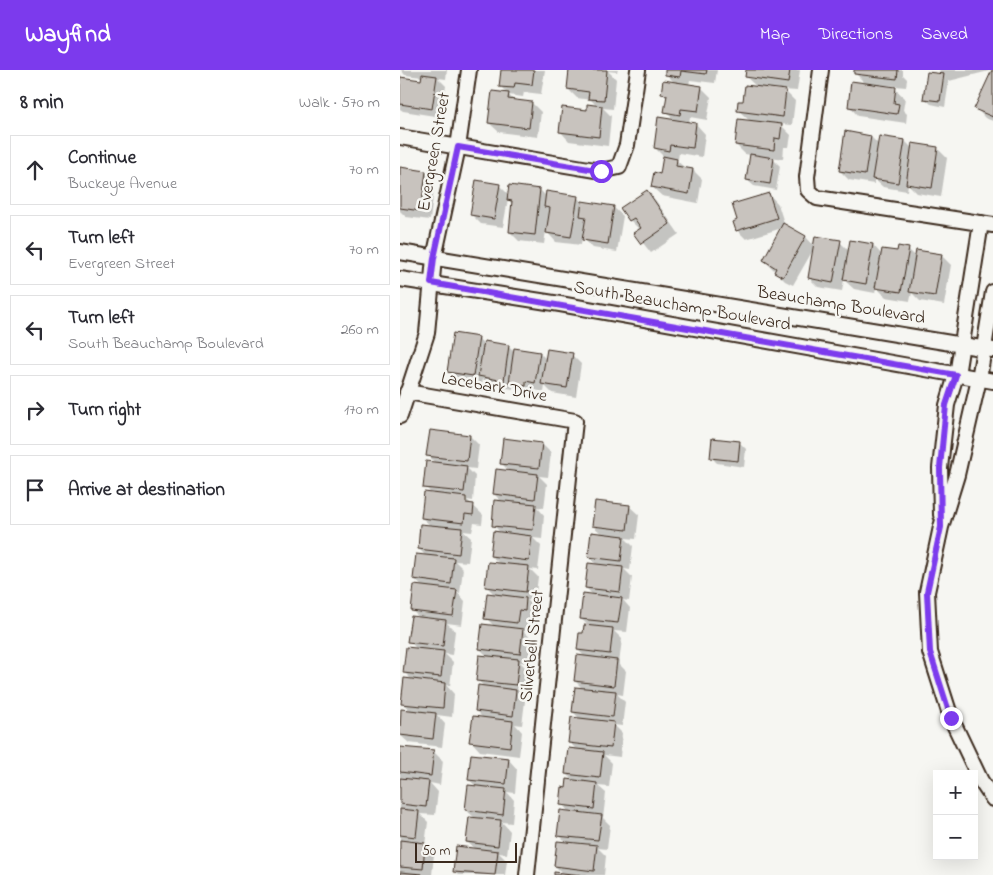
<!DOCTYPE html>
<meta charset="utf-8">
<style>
body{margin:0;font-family:"Indie Flower",sans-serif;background:#f2f2f3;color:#2b2b33}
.controls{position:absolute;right:15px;bottom:15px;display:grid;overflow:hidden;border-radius:0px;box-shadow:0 5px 20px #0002}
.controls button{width:45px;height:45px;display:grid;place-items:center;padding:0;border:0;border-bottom:1px solid #e1e1e2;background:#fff;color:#2b2b33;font:25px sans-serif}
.scale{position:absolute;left:15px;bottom:12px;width:102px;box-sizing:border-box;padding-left:5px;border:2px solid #3b2a1e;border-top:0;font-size:14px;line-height:18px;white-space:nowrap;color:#3b2a1e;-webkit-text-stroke:4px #f6f6f2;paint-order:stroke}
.stop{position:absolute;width:15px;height:15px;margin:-11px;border:4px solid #7c3aed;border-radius:50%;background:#fff}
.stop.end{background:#7c3aed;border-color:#fff;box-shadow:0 1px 5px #0008}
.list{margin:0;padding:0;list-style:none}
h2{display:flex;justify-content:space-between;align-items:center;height:65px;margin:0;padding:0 20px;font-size:21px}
h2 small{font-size:16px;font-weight:400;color:#7c7c81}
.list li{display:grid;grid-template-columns:32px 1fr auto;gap:15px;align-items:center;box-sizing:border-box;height:70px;margin:0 10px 10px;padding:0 10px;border:1px solid #e1e1e2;border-radius:0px}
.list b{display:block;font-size:19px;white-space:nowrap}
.list p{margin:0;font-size:16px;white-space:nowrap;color:#7c7c81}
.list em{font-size:16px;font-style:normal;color:#7c7c81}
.icon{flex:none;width:28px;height:28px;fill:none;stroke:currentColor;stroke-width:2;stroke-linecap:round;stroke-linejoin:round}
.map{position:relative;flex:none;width:593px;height:805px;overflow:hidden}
header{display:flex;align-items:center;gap:30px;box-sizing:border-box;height:70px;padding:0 25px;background:#7c3aed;color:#fff}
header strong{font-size:24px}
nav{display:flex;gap:28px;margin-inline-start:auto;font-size:18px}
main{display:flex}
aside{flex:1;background:#fff}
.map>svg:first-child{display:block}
.shadow{fill:#0003}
.building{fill:#c8c3be;stroke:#3b2a1e}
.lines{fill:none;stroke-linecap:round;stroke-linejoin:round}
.minor-casing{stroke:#3b2a1e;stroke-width:18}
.minor{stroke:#f6f6f2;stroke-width:14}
.route{stroke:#7c3aed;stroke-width:6}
.labels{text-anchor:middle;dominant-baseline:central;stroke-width:5;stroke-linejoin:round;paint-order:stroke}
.street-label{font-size:18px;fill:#3b2a1e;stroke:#f6f6f2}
</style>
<header>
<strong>Wayfind</strong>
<nav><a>Map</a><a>Directions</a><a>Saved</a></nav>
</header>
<main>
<aside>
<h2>8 min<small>Walk · 570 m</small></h2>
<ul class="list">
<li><svg class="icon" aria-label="ahead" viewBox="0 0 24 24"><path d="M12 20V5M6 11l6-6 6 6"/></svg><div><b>Continue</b><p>Buckeye Avenue</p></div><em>70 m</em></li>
<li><svg class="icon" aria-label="left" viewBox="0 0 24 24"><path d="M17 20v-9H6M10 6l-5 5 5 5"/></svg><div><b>Turn left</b><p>Evergreen Street</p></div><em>70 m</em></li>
<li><svg class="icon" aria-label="left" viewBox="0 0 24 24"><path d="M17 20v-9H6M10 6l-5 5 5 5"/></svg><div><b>Turn left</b><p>South Beauchamp Boulevard</p></div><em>260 m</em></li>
<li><svg class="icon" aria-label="right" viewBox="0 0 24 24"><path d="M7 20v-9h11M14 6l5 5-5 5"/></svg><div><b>Turn right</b></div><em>170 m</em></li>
<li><svg class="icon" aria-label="arrive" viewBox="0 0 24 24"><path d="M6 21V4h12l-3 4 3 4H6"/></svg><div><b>Arrive at destination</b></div></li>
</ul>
</aside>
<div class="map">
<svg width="593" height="805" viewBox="0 0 593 805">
<rect width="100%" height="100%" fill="#f6f6f2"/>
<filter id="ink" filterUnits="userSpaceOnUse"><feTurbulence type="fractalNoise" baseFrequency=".02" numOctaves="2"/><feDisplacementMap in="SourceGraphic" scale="10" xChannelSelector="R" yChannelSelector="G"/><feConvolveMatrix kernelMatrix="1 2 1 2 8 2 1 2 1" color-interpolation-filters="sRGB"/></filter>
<g filter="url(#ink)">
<!-- shadow -->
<g class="shadow">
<polygon points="1,0 47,0 46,9 38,8 46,16 41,47 3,41 0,39 0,8 22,12 23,7 5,5"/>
<polygon points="100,0 145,0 141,24 124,22 123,27 109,25 114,31 132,33 141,42 138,67 99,62 89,53 93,23 109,25 100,16 102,2"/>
<polygon points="170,0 218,0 217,2 208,1 216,9 213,39 203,38 211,46 208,76 169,71 160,61 188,41 198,37 191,30 177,28 168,19"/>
<polygon points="267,0 317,0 315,13 290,10 289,15 301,17 311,27 307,50 290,47 289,53 296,54 305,64 302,87 279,83 278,89 275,89 285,98 293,100 302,109 298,133 262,126 252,117 261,105 264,87 255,78 275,51 266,42 268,29 263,24 275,13 266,4"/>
<polygon points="347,0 400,0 397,21 384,20 395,31 392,55 380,54 391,65 389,77 384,77 383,89 371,87 380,96 376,120 354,116 347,110 351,85 345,84 336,75 350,51 338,40 358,18 346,7"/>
<polygon points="456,0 503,0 503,5 507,9 506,17 485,15 485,17 495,19 505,28 503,40 507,44 506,53 458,46 449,36 467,15 455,3"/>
<polygon points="539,0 593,0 549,11 545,37 531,34 524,28 542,5"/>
<polygon points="593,2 593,51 585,48 576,38"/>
<polygon points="471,67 479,75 505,71 513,79 513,75 538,79 547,88 541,127 517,123 508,114 507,121 483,117 474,109 474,114 449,110 440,101"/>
<polygon points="26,102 35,111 30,150 6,147 0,141 0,107"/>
<polygon points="99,115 109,125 110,117 140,120 147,127 177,127 182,132 213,137 223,146 217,182 193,178 182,167 181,175 156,172 146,161 144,174 119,171 110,162 113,135 108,129 103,157 81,154 71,144"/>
<polygon points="247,121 256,131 279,164 251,183 235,163 240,160 230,150"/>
<polygon points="369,124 378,134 385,156 406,167 414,176 440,172 449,181 473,175 482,185 498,183 508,179 516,187 542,186 551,195 544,235 520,231 512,223 510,231 486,227 476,217 475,223 454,219 444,210 442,221 418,217 409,208 413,180 393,215 385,211 364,190 382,158 346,169 337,160"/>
<polygon points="78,268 84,274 109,277 115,283 140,283 146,289 172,285 181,294 176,327 152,323 145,316 144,322 135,320 135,324 120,322 113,315 113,319 89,315 83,309 82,314 58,311 48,301"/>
<polygon points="70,366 79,375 76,399 67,398 75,406 73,431 67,430 83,445 82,454 74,453 72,462 63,461 71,468 68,492 55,491 63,499 60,523 57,522 65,531 62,555 47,553 55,561 52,585 45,584 53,592 50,616 46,615 54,624 52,647 37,645 45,654 42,677 9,673 0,665 0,657 2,640 11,641 2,633 12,610 4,602 17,579 9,571 20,548 12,541 23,517 14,509 26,486 19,479 31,456 22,448 32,424 25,417 36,394 28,385"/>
<polygon points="313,369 340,373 346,379 344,397 317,393 311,387"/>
<polygon points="142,374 151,383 148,407 139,406 147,414 144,438 137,437 144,445 142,469 133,468 141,476 138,500 130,499 138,507 135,531 127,530 135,538 134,550 128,549 126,561 123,561 132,569 129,593 120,592 128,600 125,624 117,623 125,631 122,655 115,654 122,662 119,686 80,681 71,671 84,649 76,641 85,617 77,610 88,587 80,579 94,556 86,548 95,525 87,517 100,494 91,486 101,463 93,455 102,432 94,424 109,401 101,393"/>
<polygon points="229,436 239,445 236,469 225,468 233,476 230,500 224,499 232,507 229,531 223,530 230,538 227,562 214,561 222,569 219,594 226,601 223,625 217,624 225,632 222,656 214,655 222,663 220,687 204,685 212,693 209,717 198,716 206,723 203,748 210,755 207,779 198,778 206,786 204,805 155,805 163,804 155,796 167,773 159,765 169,742 162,734 167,719 174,711 167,704 177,680 169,672 181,650 173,642 183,619 175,611 186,588 178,580 184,565 190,557 181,549 194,526 186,518 197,495 189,487 202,464 193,456"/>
<polygon points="0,678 33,681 43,691 40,715 30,713 38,722 35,745 20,744 28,752 25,775 34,784 32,805 0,805"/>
<polygon points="108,689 117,699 115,723 107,722 114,730 112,753 102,752 110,761 107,784 99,783 107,791 105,805 58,805 54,802 75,779 67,772 75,748 66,740 77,717 69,710"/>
</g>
<!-- building -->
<g class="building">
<polygon points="101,0 134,0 132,15 115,13 114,18 99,17"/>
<polygon points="169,0 207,0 204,30 188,29 189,22 167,19"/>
<polygon points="265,0 307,0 306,4 281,1 280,7 265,5"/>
<polygon points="346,0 390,0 388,13 345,7"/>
<polygon points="454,0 498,0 497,9 454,4"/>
<polygon points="592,0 593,1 593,47 574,39"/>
<polygon points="527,2 544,4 540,31 523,29"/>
<polygon points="22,4 37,6 32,39 0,34 0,7 21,10"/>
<polygon points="263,10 302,16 298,41 281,39 280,45 264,42 267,25 261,24"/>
<polygon points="451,11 496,17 494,33 499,34 497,44 448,37"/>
<polygon points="345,15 386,20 383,47 337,41 338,31 343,31"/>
<polygon points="92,21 109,23 108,29 132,32 129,58 88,53"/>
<polygon points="187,34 202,36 199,67 159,62 162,37 187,40"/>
<polygon points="258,47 296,53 293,78 270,75 269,81 254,78"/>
<polygon points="338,49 382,54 380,69 375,68 374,80 335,75"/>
<polygon points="445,61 471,66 465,105 439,101"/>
<polygon points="479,66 505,70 498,113 472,109"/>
<polygon points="512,73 538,77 532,118 506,114"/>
<polygon points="350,84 374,88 370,114 346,110"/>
<polygon points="263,86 277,89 276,96 293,99 289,124 251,117 254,102 260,104"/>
<polygon points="0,97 26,101 21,141 0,138"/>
<polygon points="76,110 100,114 94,149 70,145"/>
<polygon points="109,115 140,119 135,165 109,162 112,131 107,130"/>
<polygon points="247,120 270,154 241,174 233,163 241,158 234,148 229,151 220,138"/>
<polygon points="146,121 178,126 171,167 146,163 150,138 144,137"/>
<polygon points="369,123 377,148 336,161 333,152 337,150 332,134"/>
<polygon points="182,131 214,136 208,174 182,170 186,147 180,146"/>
<polygon points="383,153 406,166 383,207 374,202 376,198 363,190"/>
<polygon points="415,166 441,170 433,213 408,208"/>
<polygon points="450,170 473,174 466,214 443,210"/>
<polygon points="498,176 509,178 501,222 475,218 482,179 497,181"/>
<polygon points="516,180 542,184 535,226 509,222"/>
<polygon points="53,263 79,267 73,306 47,302"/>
<polygon points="84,271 109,275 104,311 78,306"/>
<polygon points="114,278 140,282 135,313 126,311 126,316 109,313"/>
<polygon points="147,279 173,283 167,318 141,314"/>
<polygon points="30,360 70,365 67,391 26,386"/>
<polygon points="103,368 142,373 139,398 100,394"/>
<polygon points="312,368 340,371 338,391 310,388"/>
<polygon points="26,391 67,396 64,422 23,418"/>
<polygon points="96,399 138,404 135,429 93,424"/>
<polygon points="24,422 66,427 66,433 74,434 73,445 65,444 64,453 21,448"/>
<polygon points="94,430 136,434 133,460 92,456"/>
<polygon points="195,431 230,435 227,460 192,456"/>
<polygon points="20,454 62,458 59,484 18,479"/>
<polygon points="93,461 132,466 129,491 90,486"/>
<polygon points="191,462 224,466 221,491 188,487"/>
<polygon points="16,484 54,488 51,514 13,509"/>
<polygon points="88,492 129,496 126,522 85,517"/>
<polygon points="188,493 223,497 220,522 185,518"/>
<polygon points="14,515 57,520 53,546 11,541"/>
<polygon points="87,523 126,528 125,541 119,540 117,553 84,549"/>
<polygon points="183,523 222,528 218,553 180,549"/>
<polygon points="11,546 46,550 43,576 7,572"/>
<polygon points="82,554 123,559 120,584 79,579"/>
<polygon points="184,555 213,558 210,584 177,580 179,563 183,563"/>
<polygon points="6,577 44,581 41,607 3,603"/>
<polygon points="79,585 119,589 116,615 76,611"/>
<polygon points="177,585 217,590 214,616 174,611"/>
<polygon points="4,608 45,613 43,638 1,634"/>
<polygon points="78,615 116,620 113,646 75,641"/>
<polygon points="175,617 216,621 213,647 172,642"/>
<polygon points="1,639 36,643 33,669 0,665"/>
<polygon points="73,646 113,651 110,677 69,672"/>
<polygon points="171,647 214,652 211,678 168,673"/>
<polygon points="0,677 34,680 31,706 0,702"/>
<polygon points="168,678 203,682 200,708 165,704"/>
<polygon points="71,684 109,688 106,714 68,710"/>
<polygon points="0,708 29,711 26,737 0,734"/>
<polygon points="167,709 197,713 194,739 160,735 162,717 166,718"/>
<polygon points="68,715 106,719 103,745 65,740"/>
<polygon points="0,739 19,741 16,767 0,765"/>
<polygon points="160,740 202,745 198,770 157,766"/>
<polygon points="69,747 101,750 98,776 66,772"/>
<polygon points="0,770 25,773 23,799 0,797"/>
<polygon points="157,771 197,775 194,801 154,796"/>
<polygon points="56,776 98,781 95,805 53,802"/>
<polygon points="0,802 22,804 22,805 0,805"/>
<polygon points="154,802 181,805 154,805"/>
</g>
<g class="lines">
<defs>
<g id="minor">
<polyline points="421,0 407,107 408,120 417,128 593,155"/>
<polyline points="0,67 201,101 219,97 227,75 238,0"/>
<polyline points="0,182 593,280"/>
<polyline points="0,209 160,234 593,311"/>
<polyline points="593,222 579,309 557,405 541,457 527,522 530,582 551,648 581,711 593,729"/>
<polyline points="557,305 581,153"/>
<polyline points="7,322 175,351 127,805"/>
<polyline points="0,346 27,263 34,188 58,77 69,0"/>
<polyline points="541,445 540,398 547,335 556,305"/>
</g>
</defs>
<!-- minor casing -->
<use href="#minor" class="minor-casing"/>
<!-- minor -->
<use href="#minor" class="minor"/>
</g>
</g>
<g class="lines" filter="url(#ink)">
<!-- route -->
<polyline class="route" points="201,101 58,77 34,188 31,213 556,305 546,335 540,398 541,457 527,522 530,582 551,648"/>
</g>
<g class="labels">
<!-- street labels -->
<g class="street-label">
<text transform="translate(35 82) rotate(-80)">Evergreen Street</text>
<text transform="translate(441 236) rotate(9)">Beauchamp Boulevard</text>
<text transform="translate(282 237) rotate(10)">South Beauchamp Boulevard</text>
<text transform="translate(94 318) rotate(10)">Lacebark Drive</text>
<text transform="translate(133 576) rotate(-84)">Silverbell Street</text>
</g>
</g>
</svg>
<div class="controls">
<button>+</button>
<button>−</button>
</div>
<div class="scale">50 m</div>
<div class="stop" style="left:201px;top:101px"></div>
<div class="stop end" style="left:551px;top:648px"></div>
</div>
</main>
